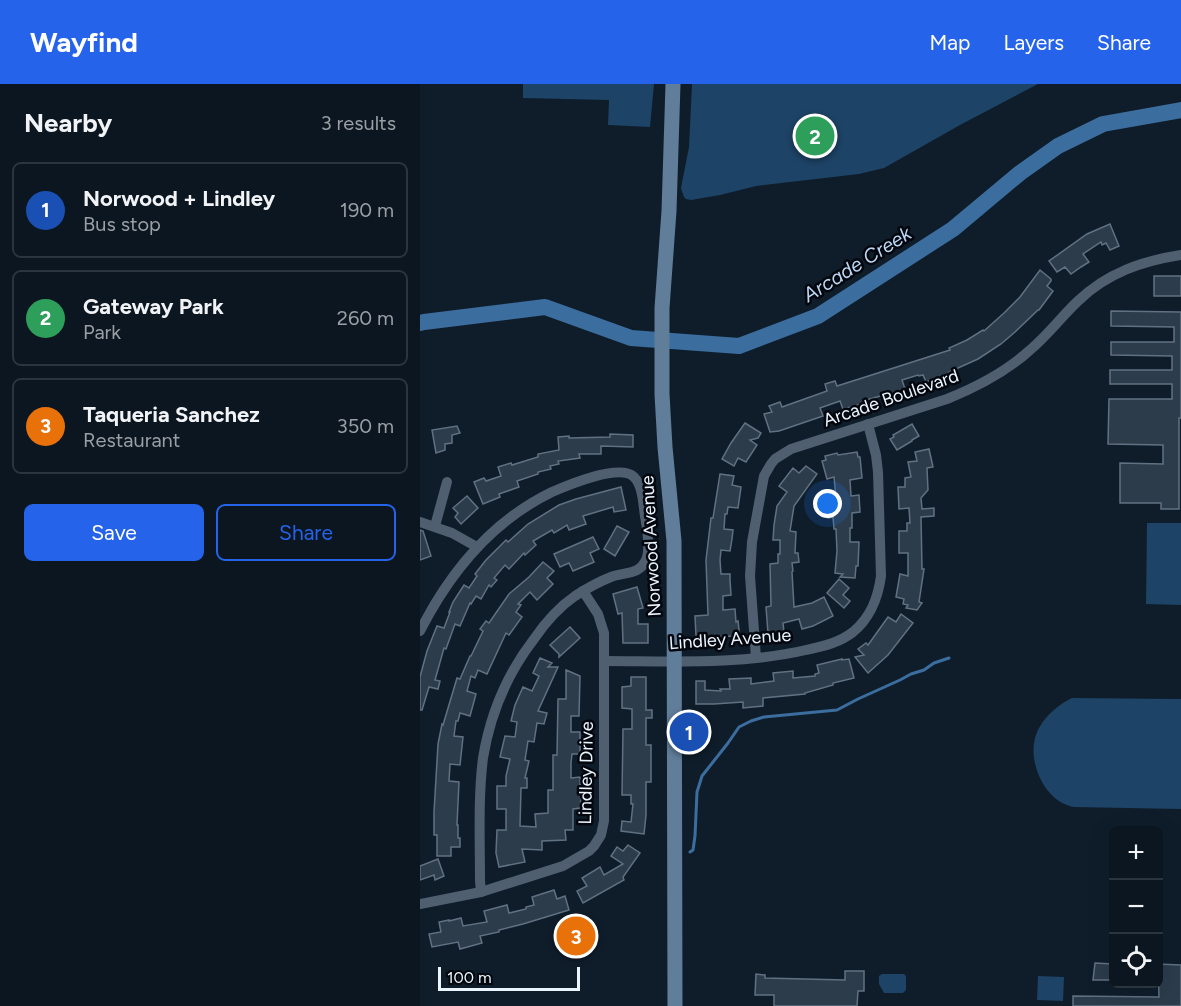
<!DOCTYPE html>
<meta charset="utf-8">
<style>
body{margin:0;font-family:Figtree,sans-serif;background:#141f29;color:#f1f3f6}
.controls{position:absolute;right:18px;bottom:18px;display:grid;overflow:hidden;border-radius:9px;box-shadow:0 6px 24px #0002}
.controls button{width:54px;height:54px;display:grid;place-items:center;padding:0;border:0;border-bottom:2px solid #2b353e;background:#0b1620;color:#f1f3f6;font:30px sans-serif}
.scale{position:absolute;left:18px;bottom:15px;width:142px;box-sizing:border-box;padding-left:6px;border:3px solid #ebf5ff;border-top:0;font-size:16px;line-height:21px;white-space:nowrap;color:#ebf5ff;-webkit-text-stroke:4px #03070d;paint-order:stroke}
.you{position:absolute;left:408px;top:420px;width:21px;height:21px;margin:-15px;border:4px solid #fff;border-radius:50%;background:#1a73e8;box-shadow:0 0 0 9px #1a73e833}
.badge{display:grid;place-items:center;width:39px;height:39px;border-radius:50%;background:#2563eb;color:#fff;font-size:20px;font-weight:700}
.pin{position:absolute;translate:-50% -50%;border:3px solid #fff;box-shadow:0 2px 6px #0006}
.list{margin:0;padding:0;list-style:none}
h2{display:flex;justify-content:space-between;align-items:center;height:78px;margin:0;padding:0 24px;font-size:26px}
h2 small{font-size:20px;font-weight:400;color:#9a9fa5}
.list li{display:grid;grid-template-columns:39px 1fr auto;gap:18px;align-items:center;box-sizing:border-box;height:96px;margin:0 12px 12px;padding:0 12px;border:2px solid #2b353e;border-radius:9px}
.list b{display:block;font-size:22px;white-space:nowrap}
.list p{margin:0;font-size:20px;white-space:nowrap;color:#9a9fa5}
.list em{font-size:20px;font-style:normal;color:#9a9fa5}
.actions{display:flex;gap:12px;padding:18px 24px}
.actions a{flex:1;padding:14px 0;border:2px solid #2563eb;border-radius:9px;text-align:center;font-size:21px;color:#2563eb}
.actions .main{background:#2563eb;color:#fff}
.icon{flex:none;width:33px;height:33px;fill:none;stroke:currentColor;stroke-width:2;stroke-linecap:round;stroke-linejoin:round}
.map{position:relative;flex:none;width:761px;height:922px;overflow:hidden}
header{display:flex;align-items:center;gap:36px;box-sizing:border-box;height:84px;padding:0 30px;background:#2563eb;color:#fff}
header strong{font-size:28px}
nav{display:flex;gap:33px;margin-inline-start:auto;font-size:21px}
main{display:flex}
aside{flex:1;background:#0b1620}
.map>svg:first-child{display:block}
.green{fill:#1d4366}
.lines{fill:none;stroke-linecap:round;stroke-linejoin:round}
.stream{stroke:#3b6e9e;stroke-width:3}
.river{stroke:#3b6e9e;stroke-width:16}
.building{fill:#2c3c4b;stroke:#607182;stroke-width:1.5}
.street{stroke:#4f5f70;stroke-width:10}
.secondary{stroke:#607d9a;stroke-width:15}
.labels{text-anchor:middle;dominant-baseline:central;stroke-width:5;stroke-linejoin:round;paint-order:stroke}
.street-label{font-size:18px;fill:#ebf5ff;stroke:#03070d}
.water-label{font-size:20px;font-style:italic;fill:#bbd7f4;stroke:#03070d}
</style>
<header>
<strong>Wayfind</strong>
<nav><a>Map</a><a>Layers</a><a>Share</a></nav>
</header>
<main>
<aside>
<h2>Nearby<small>3 results</small></h2>
<ul class="list">
<li><span class="badge" style="background:#1a4fb4">1</span><div><b>Norwood + Lindley</b><p>Bus stop</p></div><em>190 m</em></li>
<li><span class="badge" style="background:#2e9e5b">2</span><div><b>Gateway Park</b><p>Park</p></div><em>260 m</em></li>
<li><span class="badge" style="background:#e8710a">3</span><div><b>Taqueria Sanchez</b><p>Restaurant</p></div><em>350 m</em></li>
</ul>
<div class="actions"><a class="main">Save</a><a>Share</a></div>
</aside>
<div class="map">
<svg width="761" height="922" viewBox="0 0 761 922">
<rect width="100%" height="100%" fill="#0f1d2b"/>
<!-- green -->
<g class="green">
<polygon points="103,0 234,0 230,43 188,41 189,16 103,14"/>
<polygon points="272,0 618,0 540,41 464,84 439,90 336,102 300,111 271,116 266,115 264,113 261,104 269,63"/>
<polygon points="727,439 761,439 761,521 726,520"/>
<path d="M652,614L761,615V725L654,723C626,719 608,680 615,654C620,636 636,622 652,614Z"/>
<polygon points="462,890 484,890 486,892 486,906 483,909 464,909 459,900 459,892"/>
<polygon points="618,892 644,893 643,917 617,916"/>
</g>
<g class="lines">
<!-- stream -->
<polyline class="stream" points="270,768 273,766 275,752 277,708 282,692 308,659 319,643 331,637 344,633 417,626 438,615 480,596 491,590 504,586 514,579 529,574"/>
<!-- river -->
<polyline class="river" points="0,239 4,238 125,223 211,254 319,262 398,232 533,145 600,89 638,62 683,40 761,26"/>
</g>
<!-- building -->
<g class="building">
<polygon points="690,140 699,162 690,166 686,159 682,161 681,158 663,170 669,178 661,183 651,190 645,183 637,188 629,177 667,150"/>
<polygon points="620,186 631,195 631,197 627,202 633,207 619,226 618,226 595,248 581,260 558,275 529,288 529,289 506,298 503,291 499,292 498,291 482,296 485,305 443,317 444,319 435,322 423,325 420,317 400,324 403,332 359,347 350,348 344,330 352,328 349,322 360,318 362,323 407,307 405,300 415,297 417,302 530,266 529,264 547,256 563,246 564,247 584,229 600,213"/>
<rect x="734" y="192" width="27" height="20"/>
<polygon points="691,227 761,228 761,334 759,334 759,425 741,425 741,419 700,419 700,379 743,380 743,361 688,360 689,315 752,315 752,300 690,300 690,286 752,286 752,272 691,271 691,258 754,258 754,243 691,242"/>
<polygon points="325,339 341,349 338,354 330,356 337,361 326,378 318,374 314,382 302,375 311,359"/>
<polygon points="492,340 499,352 492,356 492,357 477,366 470,355 474,353 473,351"/>
<polygon points="37,342 40,349 32,351 32,359 25,360 25,366 16,369 12,346"/>
<polygon points="190,350 213,351 213,363 181,362 181,370 159,370 160,374 138,377 139,380 130,382 131,385 118,388 118,390 97,397 99,403 79,410 80,413 63,420 54,398 64,394 66,397 81,392 78,383 91,379 92,381 118,373 118,370 139,366 138,353 149,352 149,354 190,353"/>
<polygon points="509,365 513,383 507,384 508,406 501,414 502,425 514,424 514,432 501,433 502,485 504,485 499,518 502,519 497,526 486,524 488,521 483,520 484,515 476,513 480,490 488,492 488,469 479,469 479,447 487,447 487,439 490,439 489,424 479,425 478,403 485,403 485,394 491,393 488,378 497,377 495,368"/>
<polygon points="437,368 438,373 440,373 442,394 430,396 431,412 439,411 440,428 432,429 432,444 430,444 430,458 439,458 438,482 436,482 435,494 420,493 423,490 415,489 417,467 416,445 414,445 413,433 408,434 407,426 417,426 414,393 407,395 402,377 406,376 405,372 417,369 418,371"/>
<polygon points="386,382 397,390 374,422 370,447 376,448 375,469 378,469 379,478 372,479 373,487 372,488 374,523 392,519 404,513 413,532 393,542 382,545 379,535 363,539 364,548 348,549 346,523 351,522 350,480 358,479 358,470 360,470 360,456 353,456 354,441 357,422 367,408 359,402 373,384 379,389"/>
<polygon points="300,390 314,392 312,401 321,403 318,424 308,423 307,430 305,430 304,445 313,446 312,455 310,467 301,466 300,476 301,490 310,490 310,496 311,511 303,512 303,526 315,525 316,538 318,537 319,546 318,552 282,553 282,552 276,552 275,532 288,531 286,476 291,434 293,434"/>
<polygon points="201,403 206,426 194,428 193,423 163,432 166,440 149,446 147,441 134,449 132,446 113,457 116,461 105,471 104,469 89,485 85,481 74,494 77,496 71,503 69,501 61,515 56,512 51,520 50,519 40,542 35,540 26,565 24,564 15,596 20,597 18,605 9,603 2,626 0,626 0,593 7,567 17,542 24,544 30,528 29,528 33,518 44,501 49,504 57,492 55,490 66,476 86,456 88,458 108,440 139,421 156,415"/>
<polygon points="47,412 58,424 41,440 35,433 38,429 33,424"/>
<polygon points="197,442 209,448 195,472 184,465"/>
<polygon points="0,446 3,447 11,472 0,476"/>
<polygon points="173,453 179,465 170,469 174,478 153,487 149,479 140,483 134,470"/>
<polygon points="123,478 134,487 127,494 133,500 117,516 110,508 98,520 101,521 96,528 102,533 89,551 86,549 67,590 58,586 55,594 51,592 47,607 56,610 50,632 40,629 38,637 36,637 34,652 43,653 40,681 30,680 29,697 39,698 37,741 38,741 38,754 40,754 40,763 31,763 31,772 17,772 17,751 14,751 14,728 18,660 22,640 23,641 37,594 40,595 50,572 51,572 63,547 60,545 66,537 69,539 89,510 109,493"/>
<polygon points="419,495 429,504 423,511 430,517 424,524 407,509"/>
<polygon points="217,503 223,524 218,525 218,540 228,540 228,559 203,559 202,529 198,530 193,510"/>
<polygon points="481,530 493,539 468,571 448,589 435,573 444,571 438,565 446,559 448,561 468,533 476,538"/>
<polygon points="150,543 160,554 139,573 139,570 130,561"/>
<polygon points="120,574 132,579 128,583 138,583 118,627 127,629 124,640 117,639 114,658 108,657 105,676 109,677 105,694 107,694 107,704 101,704 100,742 116,743 115,730 128,729 128,706 133,706 133,671 137,671 138,615 146,615 146,586 160,592 159,632 151,632 151,648 160,648 160,670 152,670 151,679 151,694 160,693 161,724 153,725 153,746 145,746 146,756 122,757 122,766 102,765 105,778 79,783 76,769 77,746 86,746 86,725 77,725 77,702 86,702 86,692 90,675 80,673 85,652 95,653 97,638 91,637 95,621 103,603 112,607 119,592 113,589"/>
<polygon points="422,575 422,576 429,575 434,594 413,599 413,601 385,609 385,610 343,614 343,622 323,624 323,618 294,620 276,620 276,597 285,597 285,606 301,607 300,605 310,605 309,595 331,594 331,600 354,597 353,589 373,587 373,594 395,592 395,590 399,589 397,581"/>
<polygon points="211,593 226,593 226,626 232,626 232,634 226,634 226,661 231,661 231,698 226,698 226,731 224,750 201,747 202,737 211,738 213,720 211,720 211,711 202,711 203,645 212,645 212,625 202,624 202,603 211,602"/>
<polygon points="208,761 220,769 203,793 204,796 163,819 157,807 167,802 162,794 180,783 184,791 203,780 191,772 197,763 203,767"/>
<polygon points="18,775 24,792 15,796 14,791 0,796 0,782"/>
<polygon points="134,806 137,815 145,812 149,826 103,840 79,846 79,848 60,852 62,859 40,865 38,858 12,863 9,850 21,848 19,838 29,836 29,837 41,834 43,842 67,838 64,827 87,821 89,829 106,825 106,823 114,821 112,813"/>
<rect x="147" y="842" width="18" height="20"/>
<polygon points="675,879 693,880 693,896 673,896"/>
<polygon points="738,880 761,881 761,922 653,922 653,912 739,913"/>
<polygon points="425,887 444,887 444,907 438,907 437,922 354,922 354,911 335,911 336,890 345,891 345,894 425,896"/>
</g>
<g class="lines">
<!-- street -->
<g class="street">
<polyline points="0,438 32,449 57,463"/>
<polyline points="15,442 27,398"/>
<path d="M0,547C30,488 72,437 132,408C148,401 200,379 214,393C223,402 223,419 225,432C227,444 231,465 226,476C224,480 221,484 217,486C209,490 199,490 191,493C178,498 166,505 155,512C139,523 125,539 114,555C87,590 70,631 63,674C58,714 60,756 60,797L61,808"/>
<path d="M336,574L330,492L332,458L344,392L351,380L355,375L371,365L527,315C557,303 586,288 610,266C628,251 641,233 658,217C687,189 722,177 761,171"/>
<path d="M184,577C251,577 321,581 386,566C403,562 419,559 433,548C451,533 458,514 461,492L458,388L456,371L448,340"/>
<polyline points="0,820 61,808 143,782 169,767 174,762 181,751 184,737 184,549 178,530 163,507"/>
</g>
<!-- secondary -->
<polyline class="secondary" points="253,0 249,127 242,224 242,310 245,363 254,457 255,922"/>
</g>
<g class="labels">
<!-- street labels -->
<g class="street-label">
<text transform="translate(471 314) rotate(-19)">Arcade Boulevard</text>
<text transform="translate(231 462) rotate(-93)">Norwood Avenue</text>
<text transform="translate(310 555) rotate(-4)">Lindley Avenue</text>
<text transform="translate(166 689) rotate(-89)">Lindley Drive</text>
</g>
<!-- water labels -->
<g class="water-label">
<text transform="translate(437 180) rotate(-32)">Arcade Creek</text>
</g>
</g>
</svg>
<div class="controls">
<button>+</button>
<button>−</button>
<button><svg class="icon" aria-label="locate" viewBox="0 0 24 24"><circle cx="12" cy="12" r="6"/><path d="M12 2v4M12 18v4M2 12h4M18 12h4"/></svg></button>
</div>
<div class="scale">100 m</div>
<div class="you"></div>
<div class="pin badge" style="left:269px;top:648px;background:#1a4fb4">1</div>
<div class="pin badge" style="left:395px;top:52px;background:#2e9e5b">2</div>
<div class="pin badge" style="left:156px;top:852px;background:#e8710a">3</div>
</div>
</main>
